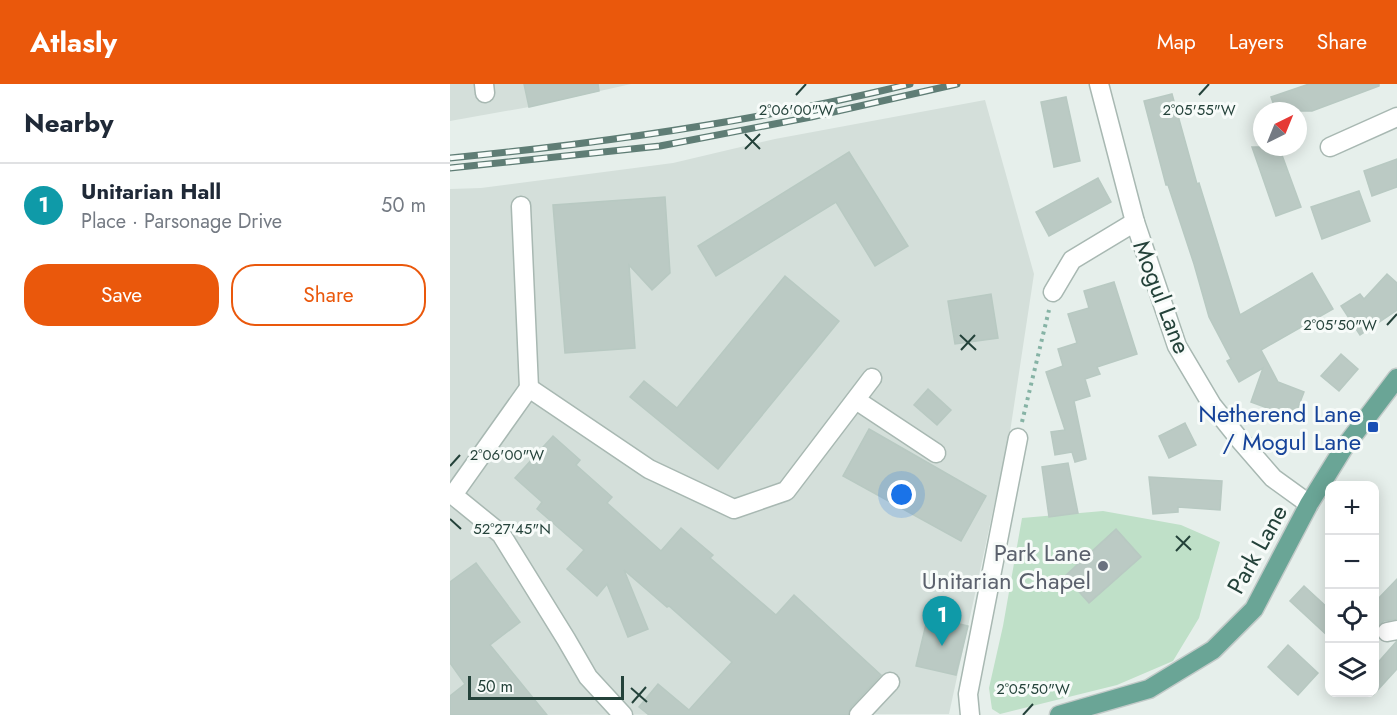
<!DOCTYPE html>
<meta charset="utf-8">
<style>
body{margin:0;font-family:Jost,sans-serif;background:#f2f2f3;color:#1f2937}
.controls{position:absolute;right:18px;bottom:18px;display:grid;overflow:hidden;border-radius:12px;box-shadow:0 3px 15px #0003}
.controls button{width:54px;height:54px;display:grid;place-items:center;padding:0;border:0;border-bottom:2px solid #e0e1e3;background:#fff;color:#1f2937;font:30px sans-serif}
.compass{position:absolute;left:803px;top:18px;width:54px;height:54px;border-radius:50%;background:#fff;box-shadow:0 3px 15px #0003;rotate:43deg}
.scale{position:absolute;left:18px;bottom:15px;width:156px;box-sizing:border-box;padding-left:6px;border:3px solid #24423a;border-top:0;font-size:16px;line-height:21px;white-space:nowrap;color:#24423a;-webkit-text-stroke:4px #f7fbf9;paint-order:stroke}
.you{position:absolute;left:452px;top:411px;width:21px;height:21px;margin:-15px;border:4px solid #fff;border-radius:50%;background:#1a73e8;box-shadow:0 0 0 9px #1a73e833}
.badge{display:grid;place-items:center;width:39px;height:39px;border-radius:50%;background:#ea580c;color:#fff;font-size:20px;font-weight:700}
.pin{position:absolute;translate:-50% -50px;filter:drop-shadow(0 2px 3px #0008)}
.pin::after{content:'';position:absolute;top:32px;width:21px;height:18px;background:inherit;clip-path:polygon(0 0,100% 0,50% 100%)}
.list{margin:0;padding:0;list-style:none}
h2{display:flex;justify-content:space-between;align-items:center;height:78px;margin:0;padding:0 24px;font-size:26px}
h2 small{font-size:20px;font-weight:400;color:#747a83}
.list li{display:grid;grid-template-columns:39px 1fr auto;gap:18px;align-items:center;box-sizing:border-box;height:84px;padding:0 24px;border-top:2px solid #e0e1e3}
.list b{display:block;font-size:22px;white-space:nowrap}
.list p{margin:0;font-size:20px;white-space:nowrap;color:#747a83}
.list em{font-size:20px;font-style:normal;color:#747a83}
.actions{display:flex;gap:12px;padding:18px 24px}
.actions a{flex:1;padding:14px 0;border:2px solid #ea580c;border-radius:24px;text-align:center;font-size:21px;color:#ea580c}
.actions .main{background:#ea580c;color:#fff}
.icon{flex:none;width:33px;height:33px;fill:none;stroke:currentColor;stroke-width:2;stroke-linecap:round;stroke-linejoin:round}
.map{position:relative;flex:none;width:947px;height:631px;overflow:hidden}
header{display:flex;align-items:center;gap:36px;box-sizing:border-box;height:84px;padding:0 30px;background:#ea580c;color:#fff}
header strong{font-size:28px}
nav{display:flex;gap:33px;margin-inline-start:auto;font-size:21px}
main{display:flex}
aside{flex:1;background:#fff}
.map>svg:first-child{display:block}
.built{fill:#d4dfda}
.green{fill:#bfe0c8}
.building{fill:#bbcac4;stroke:#b8c9c2;stroke-width:1.5}
.lines{fill:none;stroke-linecap:round;stroke-linejoin:round}
.minor-casing{stroke:#a8b8b2;stroke-width:21}
.major-casing{stroke:#c2cac8;stroke-width:21}
.path{stroke:#86b3a5;stroke-width:4;stroke-dasharray:3 4.5;stroke-linecap:butt}
.minor{stroke:#fff;stroke-width:18}
.major{stroke:#6aa596;stroke-width:18}
.rail-casing{stroke:#5f7d75;stroke-width:7}
.rail{stroke:#f7fbf9;stroke-width:4.5;stroke-dasharray:14;stroke-linecap:butt}
.ticks{fill:none;stroke:#24423a;stroke-width:2}
.transit-dot{fill:#1a4fb4;stroke:#f7fbf9;stroke-width:2}
.worship-dot{fill:#6b7280;stroke:#f7fbf9;stroke-width:2}
.labels{text-anchor:middle;dominant-baseline:central;stroke-width:6;stroke-linejoin:round;paint-order:stroke}
.street-label{font-size:24px;fill:#24423a;stroke:#f7fbf9}
.transit-label{font-size:24px;fill:#164399;stroke:#f7fbf9;text-anchor:end}
.worship-label{font-size:24px;fill:#5b616d;stroke:#f7fbf9;text-anchor:end}
.ticks-label{font-size:15px;text-anchor:middle;fill:#24423a;stroke:#f7fbf9;stroke-width:6;stroke-linejoin:round;paint-order:stroke}
</style>
<header>
<strong>Atlasly</strong>
<nav><a>Map</a><a>Layers</a><a>Share</a></nav>
</header>
<main>
<aside>
<h2>Nearby<small></small></h2>
<ul class="list">
<li><span class="badge" style="background:#0f9aa8">1</span><div><b>Unitarian Hall</b><p>Place · Parsonage Drive</p></div><em>50 m</em></li>
</ul>
<div class="actions"><a class="main">Save</a><a>Share</a></div>
</aside>
<div class="map">
<svg width="947" height="631" viewBox="0 0 947 631">
<rect width="100%" height="100%" fill="#e6efeb"/>
<!-- built -->
<g class="built">
<polygon points="0,0 181,0 79,23 0,37"/>
<polygon points="535,16 584,190 560,348 499,630 0,631 0,105 31,104 223,79 325,55"/>
</g>
<!-- green -->
<polygon class="green" points="653,427 731,441 770,458 749,534 723,577 667,601 550,630 542,625 539,604 553,542 572,434"/>
<!-- building -->
<g class="building">
<polygon points="74,0 148,0 149,7 79,23"/>
<polygon points="859,0 929,0 929,2 862,27 826,27 821,13"/>
<polygon points="722,10 747,100 749,99 790,231 862,189 883,225 811,266 828,298 854,308 844,334 801,318 813,284 789,298 777,277 781,275 759,233 744,180 718,101 716,101 694,17"/>
<polygon points="616,13 630,77 604,83 591,18"/>
<polygon points="802,63 829,63 851,123 826,132"/>
<polygon points="399,68 458,162 425,182 386,118 266,192 248,162"/>
<polygon points="947,75 947,103 922,112 914,87"/>
<polygon points="648,94 661,118 599,152 586,128"/>
<polygon points="909,107 920,137 872,155 861,123"/>
<polygon points="215,113 220,189 202,206 179,181 185,264 115,269 103,121"/>
<polygon points="937,190 947,199 947,226 910,251 891,222 910,210 914,215"/>
<polygon points="335,192 389,237 268,385 180,313 194,297 227,324"/>
<polygon points="664,198 687,270 647,283 650,290 635,295 640,312 624,317 636,375 625,378 622,368 605,371 601,348 615,346 596,288 613,282 608,265 627,259 618,230 639,224 634,207"/>
<polygon points="541,210 548,254 505,260 498,217"/>
<polygon points="891,270 908,285 889,307 871,292"/>
<polygon points="478,305 501,326 487,341 464,321"/>
<polygon points="735,339 746,361 719,374 709,352"/>
<polygon points="419,345 536,412 511,457 393,392"/>
<polygon points="103,352 130,376 126,381 162,413 157,419 211,467 231,444 263,471 260,474 326,531 344,511 431,591 401,623 398,631 199,631 189,623 208,600 239,626 282,578 219,522 217,523 174,486 198,545 178,553 157,500 147,512 117,485 134,466 87,425 92,418 65,394"/>
<polygon points="618,379 628,429 599,433 592,383"/>
<polygon points="699,393 772,397 770,426 728,423 728,428 703,430"/>
<polygon points="666,445 691,473 639,519 615,492"/>
<polygon points="26,479 70,538 40,561 97,631 0,631 0,612 15,600 0,579 0,498"/>
<polygon points="947,495 947,535 934,537 928,542 924,539 924,519"/>
<polygon points="854,502 879,525 879,553 840,517"/>
<polygon points="478,532 518,542 506,591 466,582"/>
<polygon points="947,557 947,585 924,610 924,583"/>
<polygon points="838,561 868,589 848,611 818,583"/>
</g>
<g class="lines">
<defs>
<g id="minor">
<polyline points="34,0 35,9"/>
<polyline points="649,0 685,138 727,262 762,321 790,356 823,394 859,420"/>
<polyline points="880,63 947,33"/>
<polyline points="71,122 79,304"/>
<polyline points="603,208 622,176 685,138"/>
<polyline points="406,316 486,369"/>
<polyline points="937,548 947,546"/>
<polyline points="173,631 138,593 116,555 51,450 3,411 79,304 199,385 284,425 336,407 422,294"/>
<polyline points="409,631 440,598"/>
<polyline points="520,631 518,610 568,354"/>
</g>
<polyline id="major" points="609,631 699,605 763,566 804,525 859,420 893,365 947,294"/>
</defs>
<!-- minor casing -->
<use href="#minor" class="minor-casing"/>
<!-- major casing -->
<use href="#major" class="major-casing"/>
<!-- path -->
<polyline class="path" points="572,338 599,226"/>
<!-- minor -->
<use href="#minor" class="minor"/>
<!-- major -->
<use href="#major" class="major"/>
<defs>
<g id="rail">
<path d="M0,74C155,59 309,37 460,0"/>
<polyline points="0,84 210,62 361,33 507,0"/>
</g>
</defs>
<!-- rail casing -->
<use href="#rail" class="rail-casing"/>
<!-- rail -->
<use href="#rail" class="rail"/>
</g>
<!-- ticks -->
<path class="ticks" d="M346,11L356,0M749,11L759,0M295,50L310,65M295,65L310,50M937,241L947,230M510,251L526,266M511,266L525,251M0,382L10,371M0,435L11,445M726,452L741,466M726,467L740,452M181,604L197,618M182,619L196,603M573,631L583,620"/>
<!-- markers -->
<rect class="transit-dot" x="917" y="337" width="12" height="12" rx="3"/>
<circle class="worship-dot" cx="653" cy="482" r="6"/>
<g class="labels">
<!-- street labels -->
<g class="street-label">
<text transform="translate(712 213) rotate(69)">Mogul Lane</text>
<text transform="translate(807 465) rotate(-61)">Park Lane</text>
</g>
<!-- transit labels -->
<g class="transit-label">
<text x="911" y="329">Netherend Lane<tspan x="911" dy="28">/ Mogul Lane</tspan></text>
</g>
<!-- worship labels -->
<g class="worship-label">
<text x="641" y="468">Park Lane<tspan x="641" dy="28">Unitarian Chapel</tspan></text>
</g>
</g>
<g class="ticks-label">
<text x="346" y="31">2°06'00"W</text>
<text x="749" y="31">2°05'55"W</text>
<text x="890" y="246">2°05'50"W</text>
<text x="57" y="376">2°06'00"W</text>
<text x="62" y="450">52°27'45"N</text>
<text x="583" y="610">2°05'50"W</text>
</g>
</svg>
<div class="controls">
<button>+</button>
<button>−</button>
<button><svg class="icon" aria-label="locate" viewBox="0 0 24 24"><circle cx="12" cy="12" r="6"/><path d="M12 2v4M12 18v4M2 12h4M18 12h4"/></svg></button>
<button><svg class="icon" aria-label="layers" viewBox="0 0 24 24"><path d="M12 4l9 5-9 5-9-5zM3 14l9 5 9-5"/></svg></button>
</div>
<svg class="compass" viewBox="-18 -18 36 36"><path d="M0-13l5 13h-10z" fill="#e53935"/><path d="M0 13l5-13h-10z" fill="#747a83"/></svg>
<div class="scale">50 m</div>
<div class="you"></div>
<div class="pin badge" style="left:492px;top:562px;background:#0f9aa8">1</div>
</div>
</main>
